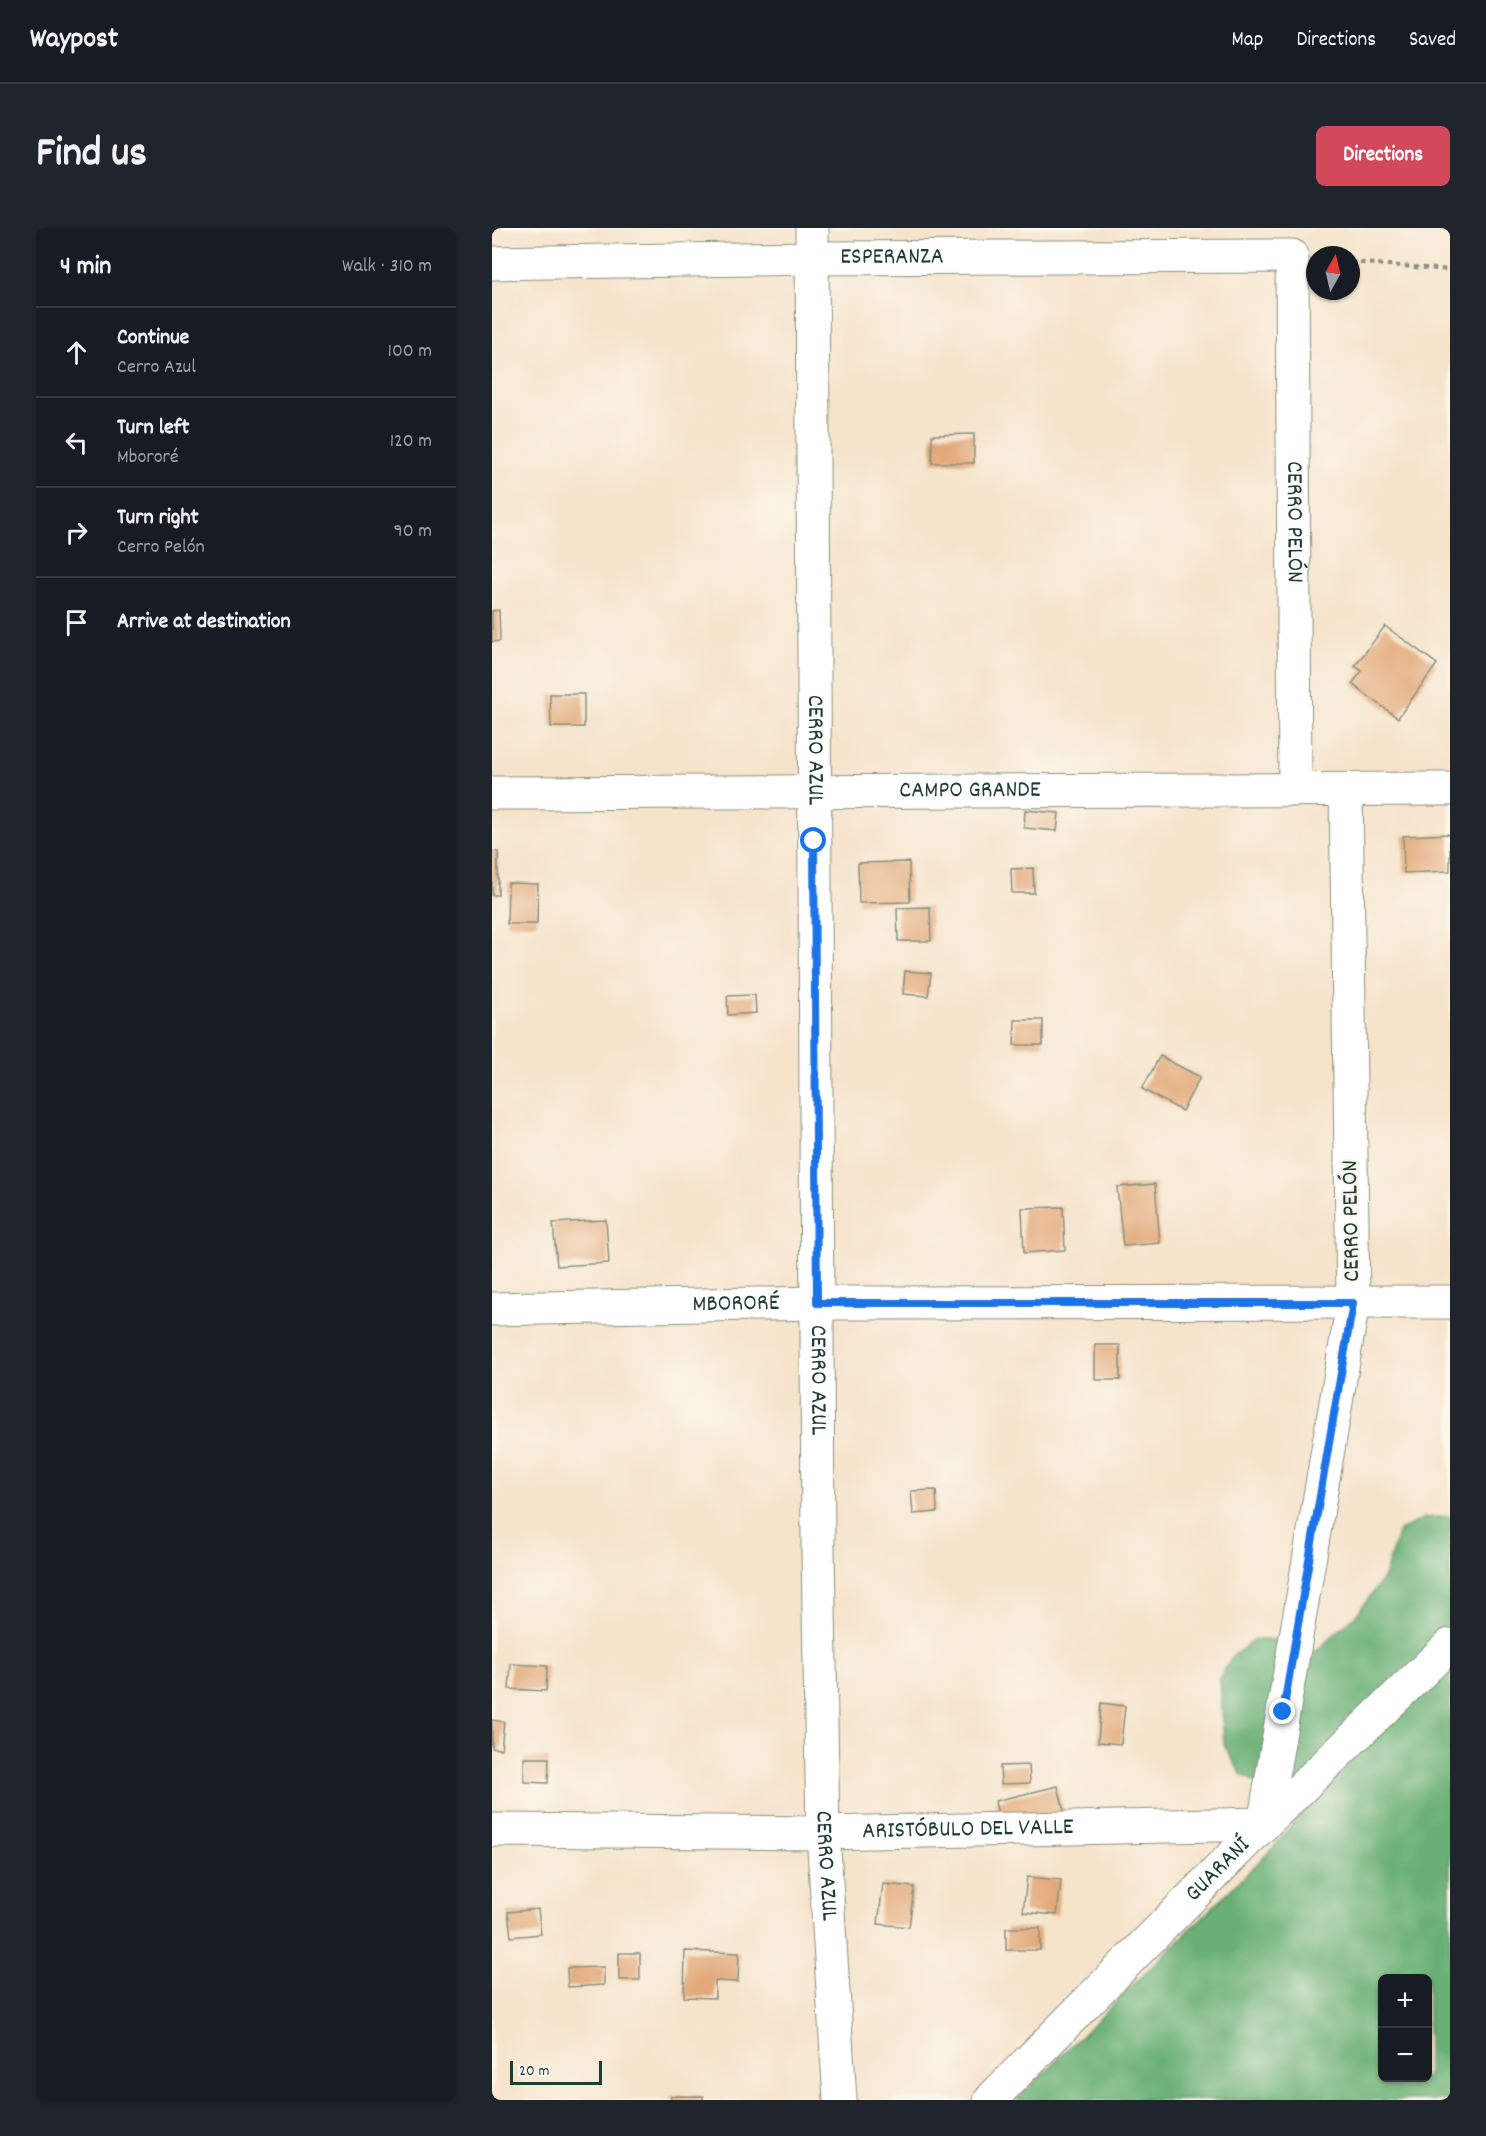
<!DOCTYPE html>
<meta charset="utf-8">
<style>
body{margin:0;font-family:Dekko,sans-serif;background:#20242c;color:#f1f3f6}
.controls{position:absolute;right:18px;bottom:18px;display:grid;overflow:hidden;border-radius:9px;box-shadow:0 2px 4px #0004}
.controls button{width:54px;height:54px;display:grid;place-items:center;padding:0;border:0;border-bottom:2px solid #363941;background:#171b24;color:#f1f3f6;font:30px sans-serif}
.compass{position:absolute;left:814px;top:18px;width:54px;height:54px;border-radius:50%;background:#171b24;box-shadow:0 2px 4px #0004;rotate:8deg}
.scale{position:absolute;left:18px;bottom:15px;width:92px;box-sizing:border-box;padding-left:6px;border:3px solid #1f3d34;border-top:0;font-size:16px;line-height:21px;white-space:nowrap;color:#1f3d34;-webkit-text-stroke:4px #fbf7ec;paint-order:stroke}
.stop{position:absolute;width:18px;height:18px;margin:-14px;border:4px solid #1a73e8;border-radius:50%;background:#fff}
.stop.end{background:#1a73e8;border-color:#fff;box-shadow:0 2px 6px #0008}
.list{margin:0;padding:0;list-style:none}
h2{display:flex;justify-content:space-between;align-items:center;height:78px;margin:0;padding:0 24px;font-size:26px}
h2 small{font-size:20px;font-weight:400;color:#9ea1a6}
.list li{display:grid;grid-template-columns:39px 1fr auto;gap:18px;align-items:center;box-sizing:border-box;height:90px;padding:0 24px;border-top:2px solid #363941}
.list b{display:block;font-size:22px;white-space:nowrap}
.list p{margin:0;font-size:20px;white-space:nowrap;color:#9ea1a6}
.list em{font-size:20px;font-style:normal;color:#9ea1a6}
.icon{flex:none;width:33px;height:33px;fill:none;stroke:currentColor;stroke-width:2;stroke-linecap:round;stroke-linejoin:round}
.map{position:relative;flex:none;width:958px;height:1872px;overflow:hidden;border-radius:9px}
header{display:flex;align-items:center;gap:36px;box-sizing:border-box;height:84px;padding:0 30px;background:#171b24;border-bottom:2px solid #363941}
header strong{font-size:28px}
nav{display:flex;gap:33px;margin-inline-start:auto;font-size:21px}
.intro{display:flex;align-items:center;justify-content:space-between;box-sizing:border-box;height:144px;padding:0 36px}
h1{margin:0;font-size:42px}
.button{padding:15px 27px;border-radius:9px;background:#d1495b;color:#fff;font-size:21px;font-weight:700}
main{display:flex;gap:36px;padding:0 36px}
aside{flex:1;background:#171b24;border-radius:9px;box-shadow:0 2px 4px #0004}
.map>svg:first-child{display:block}
.forest{fill:#6ab076;stroke:#447655;stroke-width:1.5;fill-rule:evenodd}
.building{fill:#e2a978}
.lines{fill:none;stroke-linecap:round;stroke-linejoin:round}
.street-casing{stroke:#8a907f;stroke-width:35}
.path{stroke:#8a907f;stroke-width:4;stroke-dasharray:4.5 4.5;stroke-linecap:butt}
.street{stroke:#fff;stroke-width:33}
.route{stroke:#1a73e8;stroke-width:8}
.labels{text-anchor:middle;dominant-baseline:central;stroke-width:4.5;stroke-linejoin:round;paint-order:stroke}
.street-label{font-size:24px;fill:#1f3d34;stroke:#fbf7ec}
</style>
<header>
<strong>Waypost</strong>
<nav><a>Map</a><a>Directions</a><a>Saved</a></nav>
</header>
<div class="intro"><h1>Find us</h1><a class="button">Directions</a></div>
<main>
<aside>
<h2>4 min<small>Walk · 310 m</small></h2>
<ul class="list">
<li><svg class="icon" aria-label="ahead" viewBox="0 0 24 24"><path d="M12 20V5M6 11l6-6 6 6"/></svg><div><b>Continue</b><p>Cerro Azul</p></div><em>100 m</em></li>
<li><svg class="icon" aria-label="left" viewBox="0 0 24 24"><path d="M17 20v-9H6M10 6l-5 5 5 5"/></svg><div><b>Turn left</b><p>Mbororé</p></div><em>120 m</em></li>
<li><svg class="icon" aria-label="right" viewBox="0 0 24 24"><path d="M7 20v-9h11M14 6l5 5-5 5"/></svg><div><b>Turn right</b><p>Cerro Pelón</p></div><em>90 m</em></li>
<li><svg class="icon" aria-label="arrive" viewBox="0 0 24 24"><path d="M6 21V4h12l-3 4 3 4H6"/></svg><div><b>Arrive at destination</b></div></li>
</ul>
</aside>
<div class="map">
<svg width="958" height="1872" viewBox="0 0 958 1872">
<rect width="100%" height="100%" fill="#fbf7ec"/>
<filter id="ink" filterUnits="userSpaceOnUse"><feTurbulence type="fractalNoise" baseFrequency=".0167" numOctaves="2"/><feDisplacementMap in="SourceGraphic" scale="12" xChannelSelector="R" yChannelSelector="G"/><feConvolveMatrix kernelMatrix="1 2 1 2 8 2 1 2 1" color-interpolation-filters="sRGB"/></filter>
<filter id="wash" filterUnits="userSpaceOnUse"><feTurbulence type="fractalNoise" baseFrequency=".008" numOctaves="4" result="noise"/><feDisplacementMap in="SourceGraphic" scale="24" xChannelSelector="R" yChannelSelector="G"/><feGaussianBlur stdDeviation="1.35" result="paint"/><feColorMatrix in="noise" values="0 0 0 0 0 0 0 0 0 0 0 0 0 0 0 0 0 1.4 0 .05"/><feComposite in="paint" operator="in"/></filter>
<g filter="url(#wash)">
<rect width="100%" height="100%" fill="#f5e3ca"/>
<!-- forest -->
<path class="forest" d="M958,1288V1872H524L784,1617L810,1583L819,1562L774,1560L749,1546L732,1517L728,1450L740,1429L762,1412H789L811,1435L866,1385L892,1349L907,1303L932,1290ZM890,1750H936V1850H890Z"/>
<g id="blocks">
<!-- building -->
<g class="building">
<polygon points="482,206 482,235 440,235 440,207"/>
<polygon points="7,382 8,413 0,414 0,383"/>
<polygon points="893,398 945,436 906,490 860,456 870,443 863,438"/>
<polygon points="58,466 92,466 92,499 59,499"/>
<polygon points="533,582 567,585 565,603 532,600"/>
<polygon points="958,606 958,643 912,645 911,608"/>
<rect x="0" y="624" width="6" height="43"/>
<polygon points="417,634 418,674 367,675 366,635"/>
<polygon points="541,640 542,665 520,665 519,641"/>
<polygon points="16,655 46,656 45,696 15,696"/>
<polygon points="438,679 439,713 406,713 405,680"/>
<polygon points="413,743 439,745 436,768 411,766"/>
<polygon points="263,767 264,785 236,787 235,768"/>
<polygon points="523,792 551,792 551,817 522,817"/>
<polygon points="668,828 708,849 690,883 650,861"/>
<polygon points="663,956 668,1015 631,1018 625,959"/>
<polygon points="571,979 573,1022 532,1025 530,980"/>
<polygon points="114,992 117,1035 65,1038 61,995"/>
<rect x="603" y="1117" width="25" height="35"/>
<polygon points="444,1262 445,1284 421,1286 419,1263"/>
<polygon points="19,1436 55,1438 54,1463 17,1461"/>
<polygon points="609,1475 633,1478 629,1516 606,1514"/>
<polygon points="0,1492 12,1494 9,1521 0,1520"/>
<polygon points="32,1530 57,1530 56,1555 32,1554"/>
<polygon points="537,1537 538,1555 509,1556 508,1538"/>
<polygon points="566,1558 572,1583 509,1599 503,1573"/>
<polygon points="535,1649 569,1652 565,1687 531,1684"/>
<polygon points="391,1656 422,1659 417,1699 386,1696"/>
<polygon points="46,1681 49,1706 19,1709 16,1684"/>
<rect x="514" y="1700" width="34" height="22"/>
<polygon points="193,1723 247,1725 246,1754 223,1753 223,1770 192,1769"/>
<rect x="127" y="1725" width="21" height="27"/>
<polygon points="112,1739 112,1757 76,1759 75,1740"/>
<rect x="179" y="1868" width="32" height="4"/>
</g>
</g>
</g>
<g filter="url(#ink)">
<use href="#blocks" fill-opacity="0" stroke="#8a907f" stroke-width="1.5"/>
<g class="lines">
<defs>
<g id="street">
<path id="s1" d="M320,0L326,1322L331,1605L348,1872"/>
<path id="s2" d="M0,35L319,30L800,28L803,562"/>
<path id="s3" d="M0,565L958,561"/>
<path id="s4" d="M0,1081L325,1075L958,1074"/>
<polyline points="772,1596 861,1075 854,562"/>
<path id="s5" d="M0,1602L331,1605L772,1596"/>
<path id="s6" d="M498,1872L772,1596L958,1417"/>
</g>
</defs>
<!-- street casing -->
<use href="#street" class="street-casing"/>
<!-- path -->
<polyline class="path" points="859,34 958,42"/>
<!-- street -->
<use href="#street" class="street"/>
</g>
</g>
<g class="lines" filter="url(#ink)">
<!-- route -->
<polyline class="route" points="322,613 325,1075 861,1075 791,1484"/>
</g>
<g class="labels">
<!-- street labels -->
<g class="street-label">
<text stroke="none"><textPath href="#s2" startOffset="400">ESPERANZA</textPath></text>
<text stroke="none"><textPath href="#s2" startOffset="1066">CERRO PELÓN</textPath></text>
<text stroke="none"><textPath href="#s1" startOffset="522">CERRO AZUL</textPath></text>
<text stroke="none"><textPath href="#s3" startOffset="478">CAMPO GRANDE</textPath></text>
<text transform="translate(860 993) rotate(-91)">CERRO PELÓN</text>
<text stroke="none"><textPath href="#s4" startOffset="244">MBORORÉ</textPath></text>
<text stroke="none"><textPath href="#s1" startOffset="1152">CERRO AZUL</textPath></text>
<text stroke="none"><textPath href="#s5" startOffset="476">ARISTÓBULO DEL VALLE</textPath></text>
<text stroke="none"><textPath href="#s1" startOffset="1638">CERRO AZUL</textPath></text>
<text stroke="none"><textPath href="#s6" startOffset="324">GUARANÍ</textPath></text>
</g>
</g>
</svg>
<div class="controls">
<button>+</button>
<button>−</button>
</div>
<svg class="compass" viewBox="-18 -18 36 36"><path d="M0-13l5 13h-10z" fill="#e53935"/><path d="M0 13l5-13h-10z" fill="#9ea1a6"/></svg>
<div class="scale">20 m</div>
<div class="stop" style="left:322px;top:613px"></div>
<div class="stop end" style="left:791px;top:1484px"></div>
</div>
</main>
